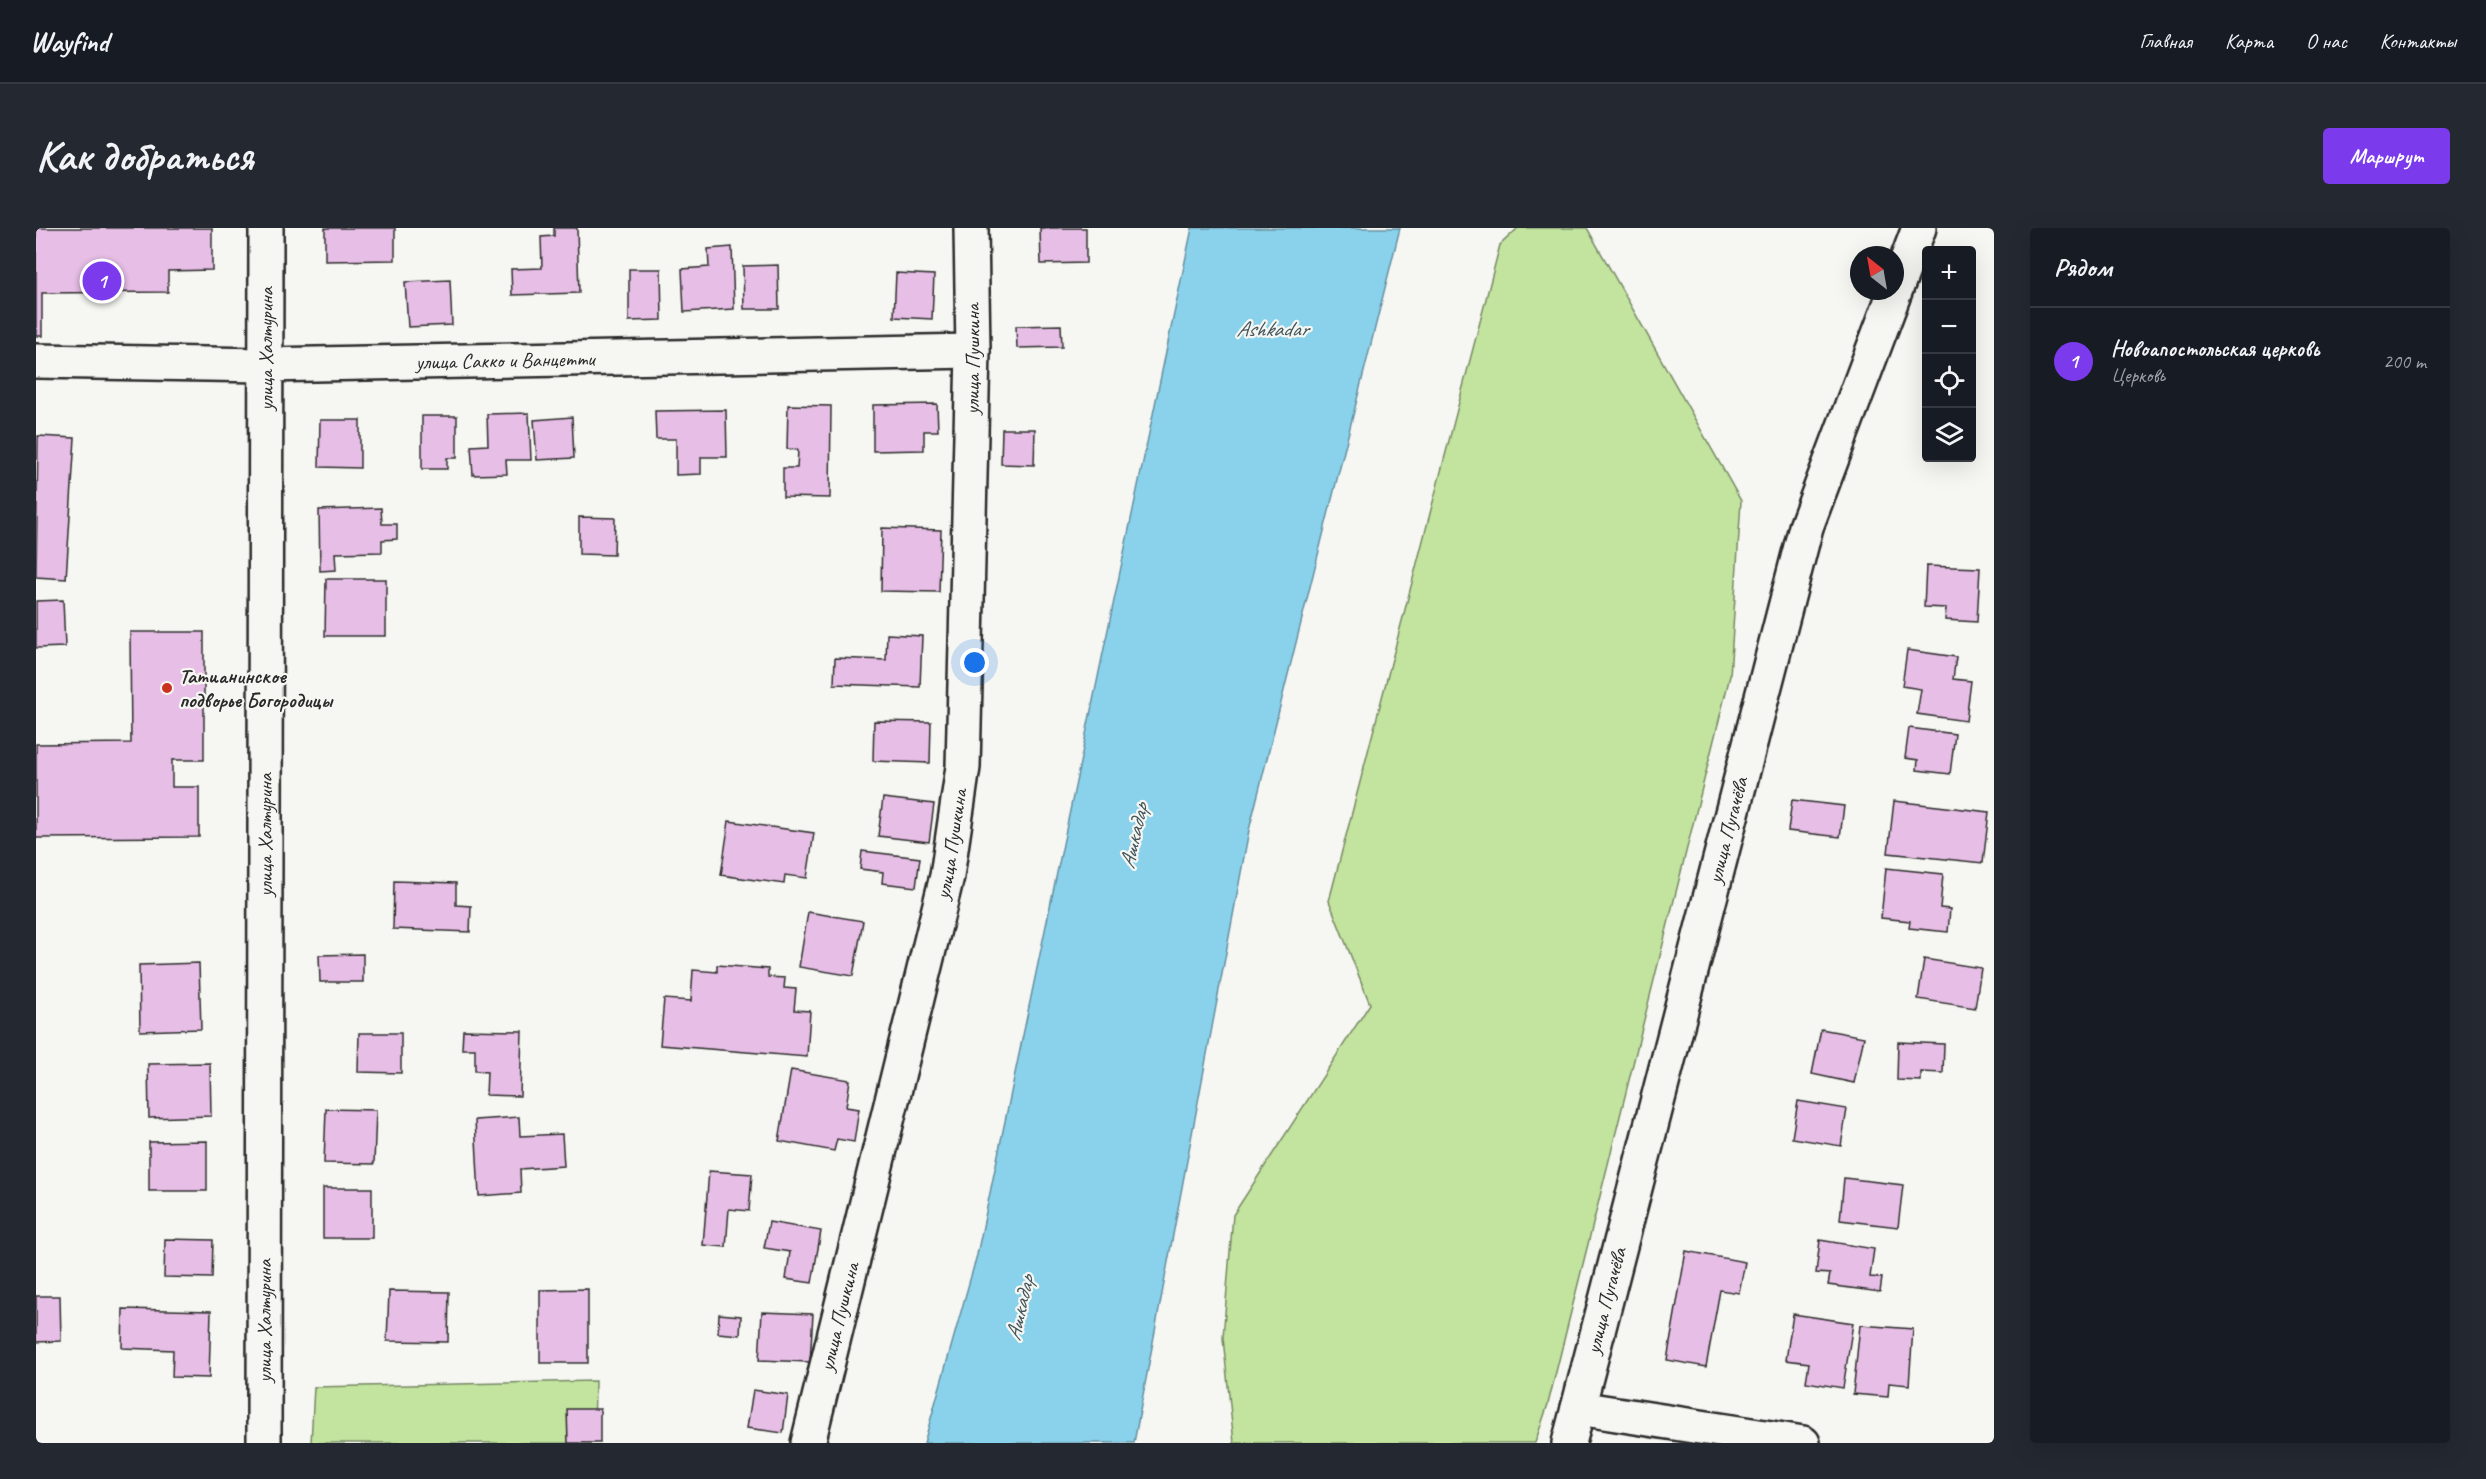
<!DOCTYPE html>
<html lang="ru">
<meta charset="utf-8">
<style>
body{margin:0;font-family:Caveat,sans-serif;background:#242831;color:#f1f3f6}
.controls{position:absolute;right:18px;top:18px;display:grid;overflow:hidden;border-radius:6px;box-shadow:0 6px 24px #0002}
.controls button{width:54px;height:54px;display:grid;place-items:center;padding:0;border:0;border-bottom:2px solid #363941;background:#171b24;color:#f1f3f6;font:30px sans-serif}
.compass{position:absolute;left:1814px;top:18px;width:54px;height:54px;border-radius:50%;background:#171b24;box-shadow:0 6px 24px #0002;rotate:329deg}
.you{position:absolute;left:939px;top:435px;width:21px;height:21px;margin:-15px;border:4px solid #fff;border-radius:50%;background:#1a73e8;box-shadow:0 0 0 9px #1a73e833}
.badge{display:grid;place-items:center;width:39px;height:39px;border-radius:50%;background:#7c3aed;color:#fff;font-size:20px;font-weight:700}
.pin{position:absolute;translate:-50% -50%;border:3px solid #fff;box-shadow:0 2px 6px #0006}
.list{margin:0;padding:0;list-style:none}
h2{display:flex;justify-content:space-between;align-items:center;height:78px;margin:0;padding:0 24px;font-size:26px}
h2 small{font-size:20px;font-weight:400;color:#9ea1a6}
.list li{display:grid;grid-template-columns:39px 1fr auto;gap:18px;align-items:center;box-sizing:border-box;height:108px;padding:0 24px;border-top:2px solid #363941}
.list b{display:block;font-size:22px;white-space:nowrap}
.list p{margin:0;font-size:20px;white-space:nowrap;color:#9ea1a6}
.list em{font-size:20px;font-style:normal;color:#9ea1a6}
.icon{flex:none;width:33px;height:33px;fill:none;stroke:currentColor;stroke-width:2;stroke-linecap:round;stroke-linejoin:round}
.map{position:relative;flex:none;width:1958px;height:1215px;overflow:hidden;border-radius:6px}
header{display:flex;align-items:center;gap:36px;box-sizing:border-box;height:84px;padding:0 30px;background:#171b24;border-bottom:2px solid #363941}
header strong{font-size:28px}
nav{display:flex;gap:33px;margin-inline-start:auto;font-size:21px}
.intro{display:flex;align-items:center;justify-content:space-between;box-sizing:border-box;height:144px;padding:0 36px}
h1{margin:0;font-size:42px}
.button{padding:15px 27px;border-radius:6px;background:#7c3aed;color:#fff;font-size:21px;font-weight:700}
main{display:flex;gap:36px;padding:0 36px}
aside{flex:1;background:#171b24;border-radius:6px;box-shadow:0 6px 24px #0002}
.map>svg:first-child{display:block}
.green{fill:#c2e49e;stroke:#768864;stroke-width:1.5}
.water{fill:#8ad2ec;stroke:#648f9f;stroke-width:1.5}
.building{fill:#e7bee6;stroke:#2b2b2b;stroke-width:1.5}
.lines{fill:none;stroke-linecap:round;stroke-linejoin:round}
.street-casing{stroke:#2b2b2b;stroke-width:38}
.secondary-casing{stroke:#2b2b2b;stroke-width:38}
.primary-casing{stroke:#2b2b2b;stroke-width:38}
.street{stroke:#f6f6f2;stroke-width:33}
.secondary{stroke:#f6f6f2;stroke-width:33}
.primary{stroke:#f6f6f2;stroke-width:33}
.poi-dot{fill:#c8321e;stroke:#f6f6f2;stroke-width:2}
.labels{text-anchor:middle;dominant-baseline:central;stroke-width:4.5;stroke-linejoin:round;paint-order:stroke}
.street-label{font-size:21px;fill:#2b2b2b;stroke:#f6f6f2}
.poi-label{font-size:21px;font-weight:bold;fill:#2b2b2b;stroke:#f6f6f2;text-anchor:start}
.water-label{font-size:22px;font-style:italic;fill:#43555b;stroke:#f6f6f2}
</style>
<header>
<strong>Wayfind</strong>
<nav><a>Главная</a><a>Карта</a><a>О нас</a><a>Контакты</a></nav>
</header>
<div class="intro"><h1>Как добраться</h1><a class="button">Маршрут</a></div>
<main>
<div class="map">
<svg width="1958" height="1215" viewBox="0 0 1958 1215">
<rect width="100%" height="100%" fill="#f6f6f2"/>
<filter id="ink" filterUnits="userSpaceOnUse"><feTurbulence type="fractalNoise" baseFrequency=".0167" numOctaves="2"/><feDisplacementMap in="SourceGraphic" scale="12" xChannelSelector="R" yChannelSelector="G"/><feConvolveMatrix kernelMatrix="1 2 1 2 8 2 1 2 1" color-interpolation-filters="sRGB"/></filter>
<g filter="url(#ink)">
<!-- green -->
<g class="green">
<polygon points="1482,0 1551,0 1705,273 1694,448 1512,1176 1499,1215 1198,1215 1187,1110 1197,987 1334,776 1293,673 1464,17"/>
<polygon points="559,1153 558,1215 275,1215 278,1159"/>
</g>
<!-- water -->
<polygon class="water" points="1156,0 1364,0 1213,602 1098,1215 888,1215 941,1027"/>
<!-- building -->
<g class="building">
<polygon points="0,0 176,0 176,42 132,43 132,64 6,65 6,108 0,108"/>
<polygon points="289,0 359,0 359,32 289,33"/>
<polygon points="518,0 541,0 543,65 476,67 475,41 506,40 505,9 518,8"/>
<polygon points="1004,0 1050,0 1050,35 1005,36"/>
<polygon points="696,19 698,81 648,84 646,41 673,39 672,21"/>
<polygon points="742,37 743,81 708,81 707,38"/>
<polygon points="593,41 625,41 626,92 593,93"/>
<polygon points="860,45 898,47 896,91 858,89"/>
<polygon points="414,52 416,97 372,99 369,54"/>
<polygon points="1025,97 1026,119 981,120 980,98"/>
<polygon points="901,176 902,203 888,203 888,222 837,223 837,177"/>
<polygon points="752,177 795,178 794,270 747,269 747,240 761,240 762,222 751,221"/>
<polygon points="690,182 691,229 665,229 665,246 640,247 640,211 620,211 619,183"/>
<polygon points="493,185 495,232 470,232 471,246 437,247 435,218 452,217 451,186"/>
<polygon points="386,188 421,188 421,230 411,230 411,241 386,241"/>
<polygon points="536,189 538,230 501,232 498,192"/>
<polygon points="284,192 324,192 324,240 283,239"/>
<polygon points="966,201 999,201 998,237 965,236"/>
<polygon points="2,208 39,210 30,351 0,349"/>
<polygon points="345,280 346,296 361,296 361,311 346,312 346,324 299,325 300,342 284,343 283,282"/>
<polygon points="543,289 579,290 578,327 543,326"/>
<polygon points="846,300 905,302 903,364 845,363"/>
<polygon points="1890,338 1944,340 1941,394 1909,392 1910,380 1888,379"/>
<polygon points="290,351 350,351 350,408 289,408"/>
<polygon points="27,372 29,419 0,420 0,373"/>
<polygon points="94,404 168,404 168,532 136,532 136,559 163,559 163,609 0,610 0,516 95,515"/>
<polygon points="851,406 886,408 884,459 798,456 799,430 850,432"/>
<polygon points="1871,422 1920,429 1917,451 1935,453 1930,493 1881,486 1885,461 1866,458"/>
<polygon points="838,493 895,494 894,535 837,533"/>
<polygon points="1873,500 1919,506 1914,546 1881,542 1882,532 1869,530"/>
<polygon points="847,570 898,576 893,614 842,608"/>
<polygon points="1756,572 1808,578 1804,609 1752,603"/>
<polygon points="1858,573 1953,584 1947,635 1852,625"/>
<polygon points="693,593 778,605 771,650 749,647 748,656 685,647"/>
<polygon points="826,623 884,630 880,659 846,655 847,644 824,641"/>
<polygon points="1850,640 1907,646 1904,680 1914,681 1912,704 1873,700 1874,693 1845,690"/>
<polygon points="358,653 420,655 420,677 435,678 434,704 357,701"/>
<polygon points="772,684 827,693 817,748 763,739"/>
<polygon points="327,726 327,754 284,754 283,727"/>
<polygon points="1888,731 1945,740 1939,780 1882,771"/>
<polygon points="163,735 165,801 104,803 103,737"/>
<polygon points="681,737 732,741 732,749 749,750 748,760 760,761 758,782 774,783 771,829 624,817 628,771 655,773 657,742 681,744"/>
<polygon points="1785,801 1828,809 1818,855 1776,846"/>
<polygon points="427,802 486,803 484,868 450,867 451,844 439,843 439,821 426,821"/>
<polygon points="323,805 365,805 365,845 322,844"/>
<polygon points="1862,814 1908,816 1907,845 1885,844 1885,853 1861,852"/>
<polygon points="174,835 175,888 113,890 112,836"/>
<polygon points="755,842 814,852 810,879 823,881 818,914 801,911 798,923 743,913"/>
<polygon points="1762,873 1811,881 1805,918 1756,910"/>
<polygon points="290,881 340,882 338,936 288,935"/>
<polygon points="483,889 484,908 526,906 528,938 484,941 485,965 443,968 439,892"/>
<polygon points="171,913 171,963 113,963 113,914"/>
<polygon points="673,943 716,946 713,983 693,981 690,1019 667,1017"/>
<polygon points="1808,950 1867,957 1862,999 1804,992"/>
<rect x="287" y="960" width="49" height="50"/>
<polygon points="733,994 785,1003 776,1055 750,1051 754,1024 728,1020"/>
<polygon points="129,1011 177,1012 176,1050 128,1049"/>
<polygon points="1784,1012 1838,1021 1834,1049 1846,1050 1844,1064 1792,1057 1794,1046 1780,1045"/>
<polygon points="1650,1023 1709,1034 1703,1065 1684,1062 1670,1139 1631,1132"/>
<polygon points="552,1061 552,1135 504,1135 504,1062"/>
<polygon points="353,1063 413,1064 412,1114 351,1113"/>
<polygon points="0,1068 24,1068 25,1113 0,1114"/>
<polygon points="87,1081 175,1083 173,1150 136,1149 137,1122 86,1120"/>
<polygon points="726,1084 777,1086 774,1134 723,1132"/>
<polygon points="683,1086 705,1088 704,1107 682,1105"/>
<polygon points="1757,1086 1817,1095 1807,1160 1770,1154 1773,1135 1750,1132"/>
<polygon points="1824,1097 1877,1101 1873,1157 1853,1155 1852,1169 1817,1166"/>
<polygon points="717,1162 752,1167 747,1205 711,1200"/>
<polygon points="531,1181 564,1181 564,1215 532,1215"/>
</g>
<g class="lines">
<defs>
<g id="street">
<path id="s1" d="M229,137L937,123"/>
<polyline points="1542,1180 1767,1215"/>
<path id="s2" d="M772,1215L911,648L927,539L937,123L935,0"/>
<path id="s3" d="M1533,1215L1770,299L1883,0"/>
</g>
<polyline id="secondary" points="0,133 229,137"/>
<g id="primary">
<path id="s4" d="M228,1215L230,0"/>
</g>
</defs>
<!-- street casing -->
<use href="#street" class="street-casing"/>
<!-- secondary casing -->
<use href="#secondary" class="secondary-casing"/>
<!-- primary casing -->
<use href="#primary" class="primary-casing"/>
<!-- street -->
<use href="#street" class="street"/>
<!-- secondary -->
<use href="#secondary" class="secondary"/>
<!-- primary -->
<use href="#primary" class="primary"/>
</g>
</g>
<!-- markers -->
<circle class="poi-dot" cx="131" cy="460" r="6"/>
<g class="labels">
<!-- street labels -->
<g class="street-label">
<text stroke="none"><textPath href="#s4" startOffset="1094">улица Халтурина</textPath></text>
<text stroke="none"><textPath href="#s2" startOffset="1102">улица Пушкина</textPath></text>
<text stroke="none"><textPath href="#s1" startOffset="240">улица Сакко и Ванцетти</textPath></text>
<text stroke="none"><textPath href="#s3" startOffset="633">улица Пугачёва</textPath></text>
<text stroke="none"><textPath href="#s4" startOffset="608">улица Халтурина</textPath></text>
<text stroke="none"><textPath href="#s2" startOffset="616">улица Пушкина</textPath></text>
<text stroke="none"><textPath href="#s3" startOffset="147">улица Пугачёва</textPath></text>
<text stroke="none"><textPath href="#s2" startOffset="130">улица Пушкина</textPath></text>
<text stroke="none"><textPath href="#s4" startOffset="122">улица Халтурина</textPath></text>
</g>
<!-- poi labels -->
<g class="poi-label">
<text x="143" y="448">Татианинское<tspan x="143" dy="24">подворье Богородицы</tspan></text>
</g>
<!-- water labels -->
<g class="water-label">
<text x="1236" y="101">Ashkadar</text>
<text transform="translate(1098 608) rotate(-77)">Ашкадар</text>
<text transform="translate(984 1080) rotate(-77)">Ашкадар</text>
</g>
</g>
</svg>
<div class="controls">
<button>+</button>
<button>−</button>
<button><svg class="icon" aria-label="locate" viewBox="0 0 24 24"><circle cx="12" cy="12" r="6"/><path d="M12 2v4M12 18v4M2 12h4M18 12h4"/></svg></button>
<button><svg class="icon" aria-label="layers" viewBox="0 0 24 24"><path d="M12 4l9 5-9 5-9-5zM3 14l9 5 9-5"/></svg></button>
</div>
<svg class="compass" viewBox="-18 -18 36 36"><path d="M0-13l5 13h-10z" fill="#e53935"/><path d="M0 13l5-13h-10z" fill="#9ea1a6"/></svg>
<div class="you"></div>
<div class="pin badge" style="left:66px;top:53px">1</div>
</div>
<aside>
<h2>Рядом<small></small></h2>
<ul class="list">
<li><span class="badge">1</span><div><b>Новоапостольская церковь</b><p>Церковь</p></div><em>200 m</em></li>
</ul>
</aside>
</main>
